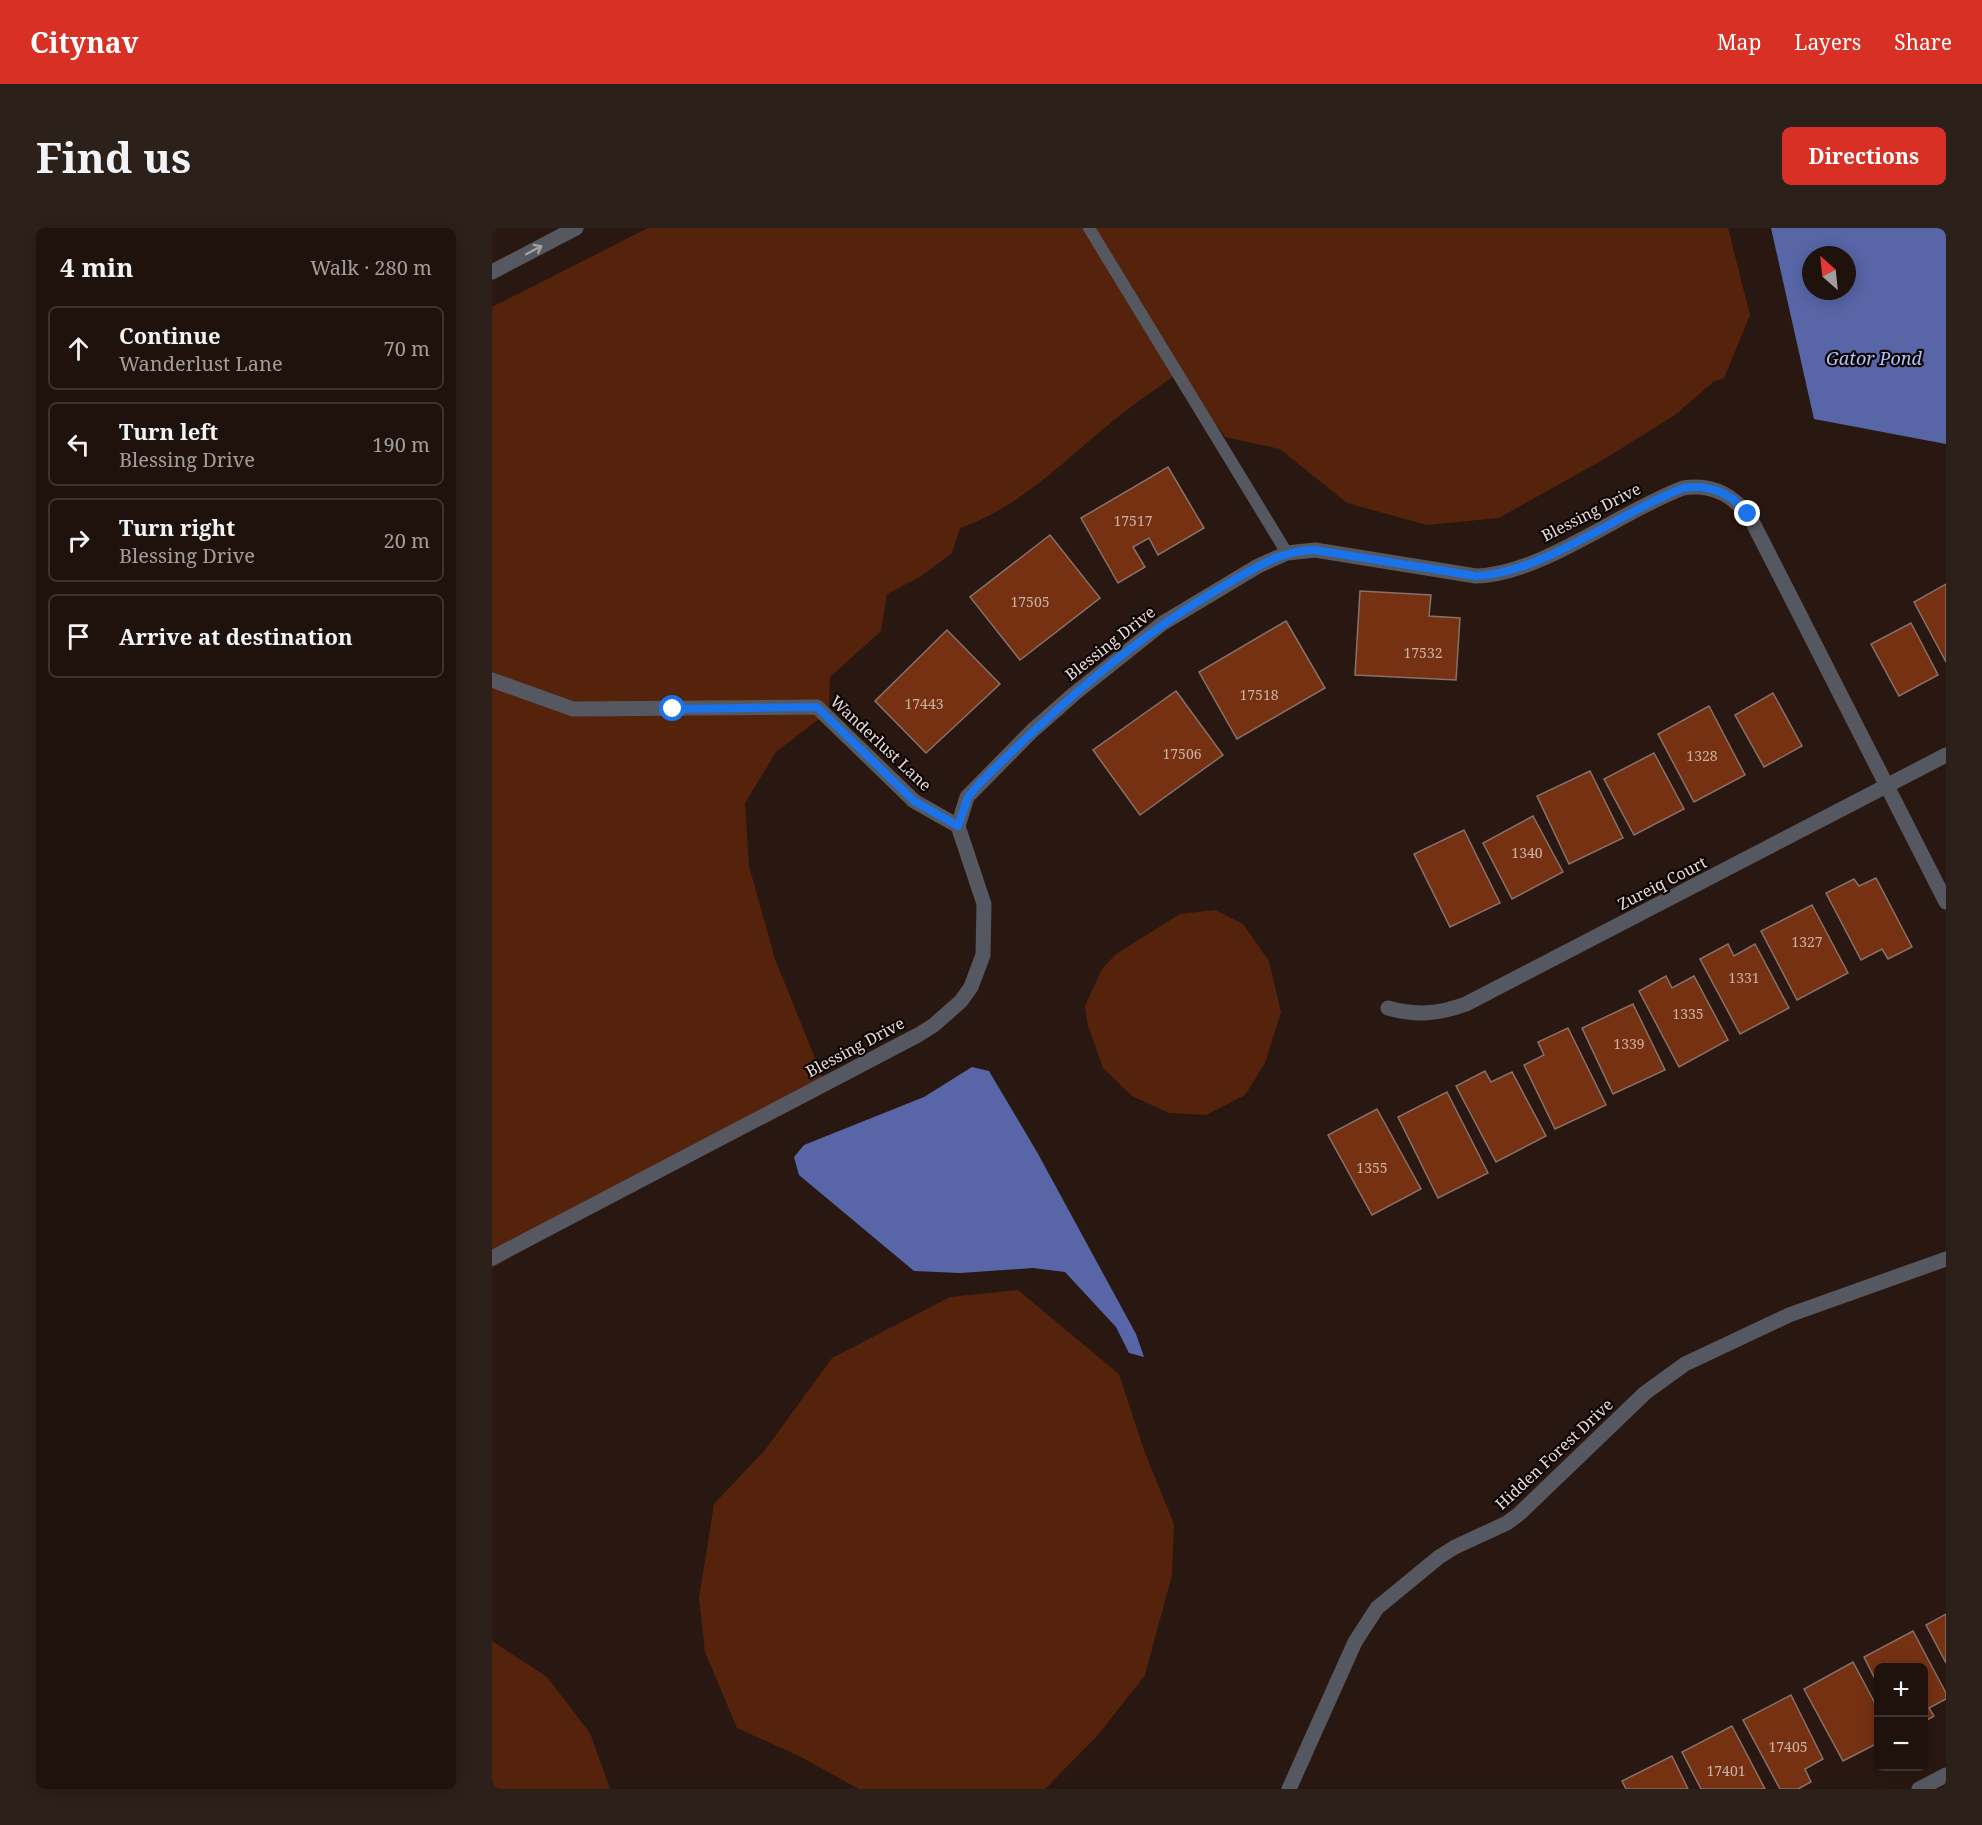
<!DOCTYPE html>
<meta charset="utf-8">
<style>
body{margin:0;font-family:"Noto Serif",serif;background:#2c201b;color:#f1f3f6}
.controls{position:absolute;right:18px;bottom:18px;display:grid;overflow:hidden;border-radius:9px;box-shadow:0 3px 15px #0003}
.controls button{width:54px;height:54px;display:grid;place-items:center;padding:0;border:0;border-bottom:2px solid #3c322e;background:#1f120d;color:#f1f3f6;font:30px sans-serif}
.compass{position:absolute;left:1310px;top:18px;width:54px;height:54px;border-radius:50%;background:#1f120d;box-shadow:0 3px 15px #0003;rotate:333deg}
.stop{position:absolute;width:18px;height:18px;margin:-14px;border:4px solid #1a73e8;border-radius:50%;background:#fff}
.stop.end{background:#1a73e8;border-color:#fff;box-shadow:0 2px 6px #0008}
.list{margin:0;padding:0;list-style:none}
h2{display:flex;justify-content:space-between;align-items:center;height:78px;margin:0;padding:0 24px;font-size:26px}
h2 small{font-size:20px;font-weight:400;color:#a19e9d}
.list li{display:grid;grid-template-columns:39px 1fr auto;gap:18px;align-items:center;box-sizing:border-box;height:84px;margin:0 12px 12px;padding:0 12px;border:2px solid #3c322e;border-radius:9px}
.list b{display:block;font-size:22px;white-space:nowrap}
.list p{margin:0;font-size:20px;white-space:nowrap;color:#a19e9d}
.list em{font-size:20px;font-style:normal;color:#a19e9d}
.icon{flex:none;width:33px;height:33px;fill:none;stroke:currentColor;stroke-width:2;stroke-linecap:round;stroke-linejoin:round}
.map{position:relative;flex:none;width:1454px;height:1561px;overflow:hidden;border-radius:9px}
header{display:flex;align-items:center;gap:36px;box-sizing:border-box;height:84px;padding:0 30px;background:#d93025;color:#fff}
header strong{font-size:28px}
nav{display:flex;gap:33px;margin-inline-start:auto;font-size:21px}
.intro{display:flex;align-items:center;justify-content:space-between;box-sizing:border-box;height:144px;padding:0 36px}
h1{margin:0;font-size:42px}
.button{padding:15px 27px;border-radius:9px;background:#d93025;color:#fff;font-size:21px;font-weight:700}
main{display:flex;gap:36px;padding:0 36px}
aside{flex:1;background:#1f120d;border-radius:9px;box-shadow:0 3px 15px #0003}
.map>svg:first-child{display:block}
.green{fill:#55220c}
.water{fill:#5866a8;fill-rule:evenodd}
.building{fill:#763113;stroke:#877168;stroke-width:1.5}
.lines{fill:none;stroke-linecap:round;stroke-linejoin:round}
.lane{stroke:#555860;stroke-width:12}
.street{stroke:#555860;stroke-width:15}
.oneway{stroke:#a5a0a1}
.route{stroke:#1a73e8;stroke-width:8}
.labels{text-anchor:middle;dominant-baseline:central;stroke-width:4.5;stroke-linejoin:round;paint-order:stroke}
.number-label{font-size:14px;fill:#cbb0a5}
.street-label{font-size:16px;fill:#e7dad6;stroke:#0c0504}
.water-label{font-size:18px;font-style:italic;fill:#b1c0f9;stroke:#0c0504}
</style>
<header>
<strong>Citynav</strong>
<nav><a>Map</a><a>Layers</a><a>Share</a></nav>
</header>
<div class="intro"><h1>Find us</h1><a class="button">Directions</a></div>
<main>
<aside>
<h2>4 min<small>Walk · 280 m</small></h2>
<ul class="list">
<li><svg class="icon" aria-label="ahead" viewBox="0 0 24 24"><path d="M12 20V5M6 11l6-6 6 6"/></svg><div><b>Continue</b><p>Wanderlust Lane</p></div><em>70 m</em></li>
<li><svg class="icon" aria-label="left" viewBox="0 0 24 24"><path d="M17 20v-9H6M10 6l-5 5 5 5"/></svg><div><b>Turn left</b><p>Blessing Drive</p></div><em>190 m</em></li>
<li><svg class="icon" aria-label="right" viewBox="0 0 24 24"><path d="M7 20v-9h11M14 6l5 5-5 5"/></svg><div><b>Turn right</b><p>Blessing Drive</p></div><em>20 m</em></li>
<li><svg class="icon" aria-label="arrive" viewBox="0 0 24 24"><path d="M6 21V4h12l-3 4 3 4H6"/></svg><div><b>Arrive at destination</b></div></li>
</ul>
</aside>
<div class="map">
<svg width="1454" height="1561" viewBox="0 0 1454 1561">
<rect width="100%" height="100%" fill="#291811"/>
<!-- green -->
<g class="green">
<path d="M156,0H1236L1258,87L1232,150L1221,154L1183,187L1114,230L1007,290L935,297L855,275L788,221L733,209L687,144C663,162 638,178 616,197C569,236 526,280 468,300L460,325L428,349L395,366L389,403L338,449L337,483L284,524L253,575L257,638L283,731L333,855L0,1040V79Z"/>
<polygon points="723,682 751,696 777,733 789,784 773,835 753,867 714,887 677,885 640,868 611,840 596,798 593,778 610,741 624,726 688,686"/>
<polygon points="526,1062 627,1146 653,1225 682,1296 680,1347 653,1447 606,1507 553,1561 367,1561 311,1530 245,1500 213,1424 207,1370 222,1276 273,1222 340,1130 458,1069"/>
<polygon points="0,1413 55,1449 98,1505 118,1561 0,1561"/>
</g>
<!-- water -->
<g class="water">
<path d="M1279,0H1454V216L1322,191ZM1319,27H1355V63H1319Z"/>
<polygon points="480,839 497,843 545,924 644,1106 652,1129 637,1125 624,1099 573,1044 541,1040 468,1045 422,1043 307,947 302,929 312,917 432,869"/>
</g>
<!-- building -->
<g class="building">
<polygon points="676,239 712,300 666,327 657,310 641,319 653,339 626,355 589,290"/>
<polygon points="558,307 608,370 528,432 478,369"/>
<polygon points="1454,356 1454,434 1422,374"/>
<polygon points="868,363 939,367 937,388 968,390 964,452 863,447"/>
<polygon points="794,393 833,460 745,511 707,444"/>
<polygon points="1419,395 1446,447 1407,468 1379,416"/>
<polygon points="455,402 508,456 434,525 383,473"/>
<polygon points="684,463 731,527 648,587 601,522"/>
<polygon points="1281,465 1310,518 1272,539 1243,487"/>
<polygon points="1217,478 1253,547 1202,574 1166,506"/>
<polygon points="1162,525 1192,581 1142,607 1112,551"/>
<polygon points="1098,543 1131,610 1077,636 1045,568"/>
<polygon points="1041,588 1071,644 1020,671 991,615"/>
<polygon points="972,602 1008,675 958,699 922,626"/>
<polygon points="1384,650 1420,719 1396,731 1390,721 1369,732 1334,665 1362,651 1367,658"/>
<polygon points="1320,677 1356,745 1305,772 1269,703"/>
<polygon points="1236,716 1242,728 1263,716 1297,780 1248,806 1208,731"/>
<polygon points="1174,748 1180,760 1202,748 1236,812 1187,839 1147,763"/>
<polygon points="1141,776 1173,842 1121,866 1090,800"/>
<polygon points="1076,800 1114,877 1063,901 1032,837 1052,827 1046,814"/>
<polygon points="993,843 999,854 1020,844 1054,908 1004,934 964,858"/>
<polygon points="955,864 996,945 946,970 906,889"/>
<polygon points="885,881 929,961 880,987 836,907"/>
<polygon points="1454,1386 1454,1435 1434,1397"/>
<polygon points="1421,1403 1454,1465 1454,1471 1437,1480 1442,1488 1432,1494 1432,1440 1386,1440 1386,1457 1372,1429"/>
<polygon points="1361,1434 1386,1481 1386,1515 1351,1533 1312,1461"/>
<polygon points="1299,1467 1331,1531 1313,1541 1319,1554 1306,1561 1288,1561 1251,1492"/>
<polygon points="1240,1498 1273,1561 1209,1561 1190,1524"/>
<polygon points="1180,1528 1196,1561 1134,1561 1130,1553"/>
</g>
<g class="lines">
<!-- lane -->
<polyline class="lane" points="597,0 795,325"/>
<!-- street -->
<g class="street">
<polyline points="0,44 84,0"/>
<polyline points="0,452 81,481 325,479 422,573 466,598"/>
<path d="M896,780C924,788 947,786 974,776L1454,527"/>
<path d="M0,1030L426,807L442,797L469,773L479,759L491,727L492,676L466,598L475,569L540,503L582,466L671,395L766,338L795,325L823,322L984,348C1050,346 1127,284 1191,260C1222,255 1245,269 1261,295L1454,674"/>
<polyline points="797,1561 863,1414 885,1380 947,1329 963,1319 1015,1295 1027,1286 1153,1165 1193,1136 1297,1087 1454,1031"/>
<polyline points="1427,1561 1454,1547"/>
</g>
</g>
<!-- one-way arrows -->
<defs><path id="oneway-shaft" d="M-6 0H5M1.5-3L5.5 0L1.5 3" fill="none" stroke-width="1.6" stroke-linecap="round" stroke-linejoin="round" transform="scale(1.5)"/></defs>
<use class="oneway" href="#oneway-shaft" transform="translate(42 22) rotate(-28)"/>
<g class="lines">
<!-- route -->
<path class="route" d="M181,481L325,479L422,573L466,598L476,569L486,557C562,481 641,410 735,356C763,340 789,322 823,322L984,348C1049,346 1128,284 1191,260C1218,256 1239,265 1256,286"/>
</g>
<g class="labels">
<!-- number labels -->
<g class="number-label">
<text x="641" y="292">17517</text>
<text x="538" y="373">17505</text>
<text x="931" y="424">17532</text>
<text x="767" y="466">17518</text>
<text x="432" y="475">17443</text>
<text x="690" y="525">17506</text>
<text x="1210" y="527">1328</text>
<text x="1035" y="624">1340</text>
<text x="1315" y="713">1327</text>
<text x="1252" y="749">1331</text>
<text x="1196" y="785">1335</text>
<text x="1137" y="815">1339</text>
<text x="880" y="939">1355</text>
<text x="1296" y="1518">17405</text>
<text x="1234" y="1542">17401</text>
</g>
<!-- street labels -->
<g class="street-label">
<text transform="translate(1099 284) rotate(-27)">Blessing Drive</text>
<text transform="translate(618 415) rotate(-38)">Blessing Drive</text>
<text transform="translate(389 515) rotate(43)">Wanderlust Lane</text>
<text transform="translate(1170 655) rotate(-27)">Zureiq Court</text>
<text transform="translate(363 819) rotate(-28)">Blessing Drive</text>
<text transform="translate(1062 1226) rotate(-43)">Hidden Forest Drive</text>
</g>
<!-- water labels -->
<g class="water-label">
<text x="1382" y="130">Gator Pond</text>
</g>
</g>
</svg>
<div class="controls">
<button>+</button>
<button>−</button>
</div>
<svg class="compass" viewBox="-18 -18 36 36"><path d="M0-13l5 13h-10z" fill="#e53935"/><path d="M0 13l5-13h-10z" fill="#a19e9d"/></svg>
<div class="stop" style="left:181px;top:481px"></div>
<div class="stop end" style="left:1256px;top:286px"></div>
</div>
</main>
